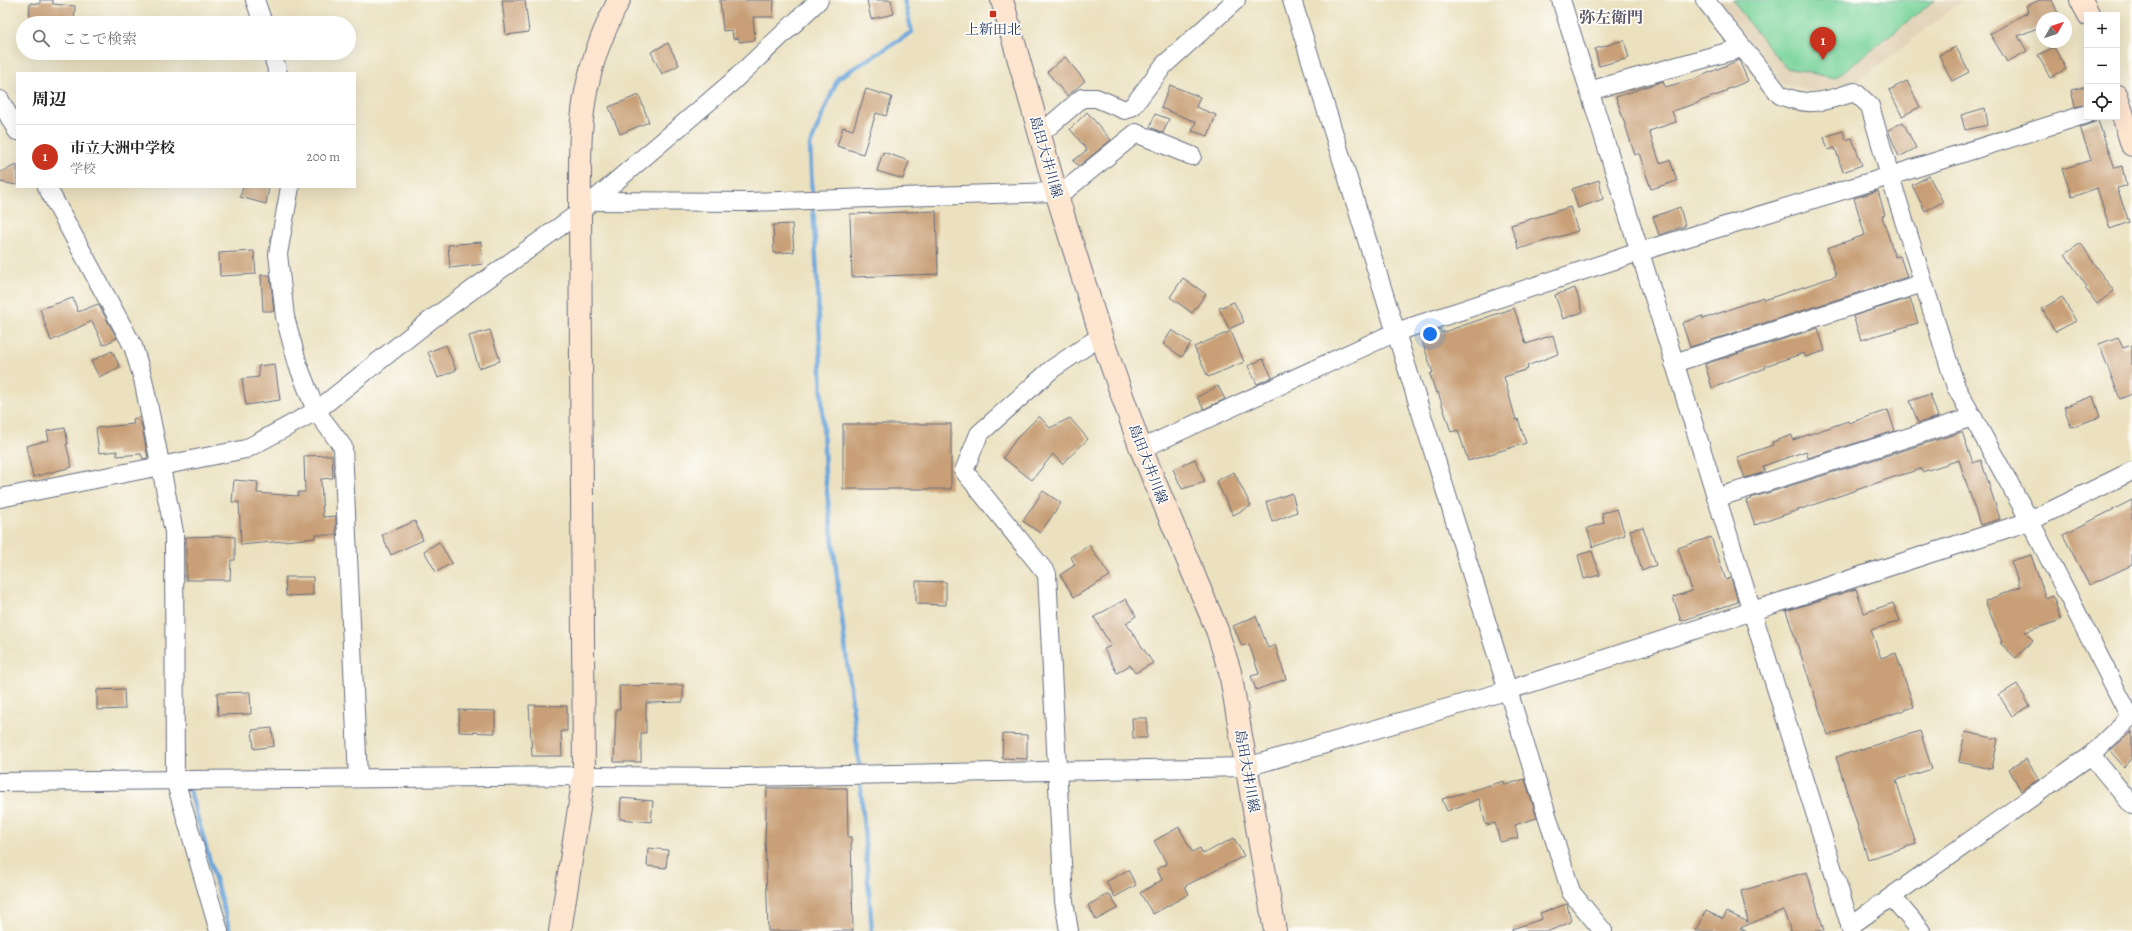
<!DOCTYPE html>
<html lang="ja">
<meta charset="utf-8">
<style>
body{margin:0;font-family:Alegreya,"Noto Serif JP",serif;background:#f2f2f2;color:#222}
.controls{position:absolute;right:12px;top:12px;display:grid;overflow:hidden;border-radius:0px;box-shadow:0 4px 16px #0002}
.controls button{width:36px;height:36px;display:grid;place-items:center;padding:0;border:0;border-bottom:1px solid #e0e0e0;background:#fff;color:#222;font:20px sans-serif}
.compass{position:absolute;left:2036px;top:12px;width:36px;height:36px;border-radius:50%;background:#fff;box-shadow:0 4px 16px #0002;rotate:51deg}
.you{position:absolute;left:1430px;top:334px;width:14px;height:14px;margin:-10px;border:3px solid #fff;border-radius:50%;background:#1a73e8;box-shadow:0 0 0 6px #1a73e833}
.badge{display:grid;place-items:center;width:26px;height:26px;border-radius:50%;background:#c8321e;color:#fff;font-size:13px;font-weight:700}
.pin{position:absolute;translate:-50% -33px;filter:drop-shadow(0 1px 2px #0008)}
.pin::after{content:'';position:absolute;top:21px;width:14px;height:12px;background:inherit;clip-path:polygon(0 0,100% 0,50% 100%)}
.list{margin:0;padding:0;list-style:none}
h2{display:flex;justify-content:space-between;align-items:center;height:52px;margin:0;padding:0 16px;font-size:17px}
h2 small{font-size:13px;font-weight:400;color:#767676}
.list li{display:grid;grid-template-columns:26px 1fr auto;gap:12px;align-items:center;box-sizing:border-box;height:64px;padding:0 16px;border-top:1px solid #e0e0e0}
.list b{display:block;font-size:15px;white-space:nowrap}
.list p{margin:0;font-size:13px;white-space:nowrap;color:#767676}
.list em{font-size:13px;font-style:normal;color:#767676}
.icon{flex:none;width:22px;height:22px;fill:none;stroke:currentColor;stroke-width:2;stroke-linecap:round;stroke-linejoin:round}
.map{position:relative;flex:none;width:2132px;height:931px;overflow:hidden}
.search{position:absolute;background:#fff;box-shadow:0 4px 16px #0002;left:16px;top:16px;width:340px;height:44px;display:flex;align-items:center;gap:10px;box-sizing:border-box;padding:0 14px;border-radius:22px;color:#767676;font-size:15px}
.panel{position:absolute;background:#fff;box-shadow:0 4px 16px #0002;left:16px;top:72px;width:340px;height:116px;border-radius:0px}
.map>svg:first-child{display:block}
.built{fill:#e1d2b6}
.green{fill:#7ad49b;stroke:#4a827c}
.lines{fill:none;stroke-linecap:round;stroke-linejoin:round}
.stream{stroke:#6ba6dc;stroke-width:4.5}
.building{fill:#c89f76}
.street-casing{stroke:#646d80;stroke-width:20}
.secondary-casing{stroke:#646d80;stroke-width:24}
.street{stroke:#fff;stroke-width:18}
.secondary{stroke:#fde5d0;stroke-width:22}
.poi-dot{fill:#c8321e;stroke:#fdfcf7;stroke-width:1.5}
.labels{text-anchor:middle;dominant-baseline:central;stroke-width:3.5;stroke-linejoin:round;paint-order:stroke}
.poi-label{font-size:14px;fill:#1b2f5e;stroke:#fdfcf7}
.street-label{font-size:14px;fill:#1b2f5e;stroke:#fdfcf7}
.quarter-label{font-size:16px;font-weight:bold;fill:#585666;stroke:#fdfcf7}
</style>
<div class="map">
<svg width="2132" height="931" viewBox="0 0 2132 931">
<rect width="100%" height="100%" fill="#fdfcf7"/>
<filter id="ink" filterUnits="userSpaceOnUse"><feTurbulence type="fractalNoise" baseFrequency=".025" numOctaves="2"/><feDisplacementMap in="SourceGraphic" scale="8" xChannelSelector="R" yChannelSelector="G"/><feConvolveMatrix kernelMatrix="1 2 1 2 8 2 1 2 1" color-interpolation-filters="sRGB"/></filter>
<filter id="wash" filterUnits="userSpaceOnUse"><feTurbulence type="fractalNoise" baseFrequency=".012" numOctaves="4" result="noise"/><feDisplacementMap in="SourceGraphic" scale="16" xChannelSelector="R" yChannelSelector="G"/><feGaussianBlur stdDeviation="0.9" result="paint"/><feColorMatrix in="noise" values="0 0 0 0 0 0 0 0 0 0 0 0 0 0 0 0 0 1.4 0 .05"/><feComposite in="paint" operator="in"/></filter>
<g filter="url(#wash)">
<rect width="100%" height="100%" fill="#ebe1bf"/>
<!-- built -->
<polygon class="built" points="1716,0 1963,0 1861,80 1818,92 1777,83"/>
<!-- green -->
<polygon class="green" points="1733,0 1935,0 1835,78 1786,68 1747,21"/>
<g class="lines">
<!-- stream -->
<g class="stream">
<polyline points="812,197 810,145 838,78 912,32 904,0"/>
<polyline points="813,204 818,293 825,476 860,771"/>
<polyline points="860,778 872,931"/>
<polyline points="189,788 230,931"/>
</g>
</g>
<g id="blocks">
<!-- building -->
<g class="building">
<polygon points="40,0 53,0 53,4 75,6 74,23 29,23 30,3 40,4"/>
<polygon points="502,0 525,0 529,32 506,35"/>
<polygon points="720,0 774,0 773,17 753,17 755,40 739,42 739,38 733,39 732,30 723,31"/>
<polygon points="867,0 891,0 894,14 871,19"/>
<polygon points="2040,0 2052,0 2060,18 2042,18 2042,26 2018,36 2027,51 2007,62 1990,34 2028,12 2026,6"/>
<polygon points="1624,40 1629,58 1599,66 1595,49"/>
<polygon points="668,43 679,65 662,74 651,52"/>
<polygon points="1956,47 1969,72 1952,81 1939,55"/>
<polygon points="2054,47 2066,69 2050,78 2038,55"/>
<polygon points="1065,57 1085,81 1067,96 1047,72"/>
<polygon points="1739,60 1748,81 1726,90 1726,92 1698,102 1698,103 1672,111 1676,122 1649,131 1660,163 1670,160 1677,181 1651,189 1639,153 1635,155 1616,97 1663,81 1665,87 1694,79"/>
<polygon points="1907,81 1920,107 1902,116 1889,90"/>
<polygon points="1170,85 1200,97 1196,107 1216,115 1208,136 1192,131 1196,122 1161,108"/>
<polygon points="2087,86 2087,104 2075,107 2071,90"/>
<polygon points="866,89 892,97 886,116 876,113 863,154 837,146 843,127 853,130"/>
<polygon points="639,95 649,122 620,134 609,107"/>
<polygon points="1985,108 1988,125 1965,130 1961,115"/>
<polygon points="1087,112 1111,140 1079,166 1073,161 1087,150 1070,129"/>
<polygon points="1155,114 1169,119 1163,133 1150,127"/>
<polygon points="2098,121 2115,168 2122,166 2126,186 2117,188 2129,222 2110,229 2097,188 2072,197 2062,169 2091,160 2080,127"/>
<polygon points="1903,122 1916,148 1899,157 1888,130"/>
<polygon points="1843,131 1846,140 1852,138 1862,165 1843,172 1835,148 1828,150 1824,137"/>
<polygon points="883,152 909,161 903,179 877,171"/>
<polygon points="17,165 17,185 0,182 0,172"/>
<polygon points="1929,176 1943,202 1925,211 1912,185"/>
<polygon points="1599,180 1603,199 1578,208 1572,189"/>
<polygon points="243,187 269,187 266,204 240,197"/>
<polygon points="1878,191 1885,215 1882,216 1895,257 1900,256 1907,277 1690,347 1682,323 1702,316 1703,319 1763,297 1764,300 1836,276 1827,248 1865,235 1854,198"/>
<polygon points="1570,207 1578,231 1519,249 1511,225"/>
<polygon points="1680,207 1685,226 1659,235 1653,217"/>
<polygon points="936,211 938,274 852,277 850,214"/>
<polygon points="792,224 794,252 774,253 773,225"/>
<polygon points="481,242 483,264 450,268 448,245"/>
<polygon points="2081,243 2096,267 2114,291 2097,304 2085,288 2087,287 2065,254"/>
<polygon points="254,251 256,274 220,276 219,253"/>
<polygon points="261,275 270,275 274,311 263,311"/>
<polygon points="1183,278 1206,294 1192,313 1170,297"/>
<polygon points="1575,288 1583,312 1563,319 1555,295"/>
<polygon points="2062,297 2076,321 2055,332 2042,309"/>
<polygon points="73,298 78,312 98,304 117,338 103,345 92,321 51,341 40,309"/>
<polygon points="1910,298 1918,323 1861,340 1853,316"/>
<polygon points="1234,302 1244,322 1229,329 1219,308"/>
<polygon points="1514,308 1526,344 1553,335 1558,354 1527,366 1528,369 1504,377 1516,420 1518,419 1526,443 1468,461 1458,430 1451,432 1438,392 1436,393 1430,374 1433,373 1420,335 1440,329 1441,333"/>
<polygon points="1818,328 1825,351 1805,357 1804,353 1765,366 1766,368 1712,388 1705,364"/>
<polygon points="490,330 500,361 479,368 469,336"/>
<polygon points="1172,330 1191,343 1182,357 1163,344"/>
<polygon points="1231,331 1244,362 1208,377 1194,347"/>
<polygon points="2118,337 2123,348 2132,345 2132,394 2120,399 2099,344"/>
<polygon points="446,345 456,370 438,378 428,352"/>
<polygon points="112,351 120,367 99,377 91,361"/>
<polygon points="1263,359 1272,377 1257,384 1248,366"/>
<polygon points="275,364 280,400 246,405 242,379 259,377 258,366"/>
<polygon points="1218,386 1225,399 1204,409 1197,397"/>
<polygon points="1930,394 1938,417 1918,423 1910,401"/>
<polygon points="2093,396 2100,417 2071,427 2064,407"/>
<polygon points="1888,410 1895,431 1808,458 1806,451 1763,466 1765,472 1745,478 1737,457 1773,445 1772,442 1792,435 1793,440 1848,421 1849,423"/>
<polygon points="1039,416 1050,428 1070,418 1088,439 1062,464 1053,454 1032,480 1003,458 1016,439"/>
<polygon points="140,417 148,458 143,459 141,454 117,456 117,451 99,453 96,428 134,424 133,419"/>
<rect x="843" y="424" width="108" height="65"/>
<polygon points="65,428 68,444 66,444 72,467 33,477 26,446 49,440 47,431"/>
<polygon points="1962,432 1973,463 1981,460 2000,519 1980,525 1959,460 1922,472 1921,469 1891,478 1755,525 1746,501 1752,499 1751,498"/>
<polygon points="332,455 333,478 321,479 323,517 336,516 336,535 315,535 315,538 241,545 239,502 232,502 234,480 258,482 257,493 298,496 298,492 305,492 304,456"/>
<polygon points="1195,459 1205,482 1182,489 1173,469"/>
<polygon points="1234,472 1251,506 1233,515 1216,481"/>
<polygon points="1043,491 1061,503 1040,533 1023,521"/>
<polygon points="1292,493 1297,512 1272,522 1266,502"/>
<polygon points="2132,500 2132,565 2089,585 2063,535"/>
<polygon points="1617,509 1625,535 1593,547 1587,528 1604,523 1602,513"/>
<polygon points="415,521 423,540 391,555 382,535"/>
<polygon points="1643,527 1656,565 1642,571 1630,530"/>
<polygon points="219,536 235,537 235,560 231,560 230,580 186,580 186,537"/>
<polygon points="1711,537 1726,580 1731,578 1738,602 1681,621 1673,597 1692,591 1678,548"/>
<polygon points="439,542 452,563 436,572 424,551"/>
<polygon points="1089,545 1110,576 1074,597 1060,575 1075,565 1071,557"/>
<polygon points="1592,551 1600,575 1584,579 1578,555"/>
<polygon points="2031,555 2046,599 2053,596 2061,620 2025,632 2033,640 2016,658 2000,643 2002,642 1985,601 2020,587 2011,561"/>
<polygon points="285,577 313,577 313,595 286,596"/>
<polygon points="916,581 946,582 946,605 916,604"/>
<polygon points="1856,589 1864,613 1893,603 1900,621 1871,630 1881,658 1896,653 1914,707 1828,735 1786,611"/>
<polygon points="1126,599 1136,616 1126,623 1153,663 1135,673 1130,665 1117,673 1104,649 1111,646 1094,617"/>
<polygon points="1256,616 1268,648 1275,645 1286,679 1256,690 1251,676 1259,674 1249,644 1242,646 1233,626"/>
<polygon points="2017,684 2030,706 2012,716 1999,695"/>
<polygon points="683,685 683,702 646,703 646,733 641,733 641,762 614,762 616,709 620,709 619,686"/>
<polygon points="124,689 125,709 97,710 97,690"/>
<polygon points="250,692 251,714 218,715 217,693"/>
<polygon points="529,705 567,706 567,731 561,731 562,756 532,756"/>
<polygon points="459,710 495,711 495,733 459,732"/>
<polygon points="1132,718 1147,718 1147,738 1133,738"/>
<polygon points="272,728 274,746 254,749 252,730"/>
<polygon points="1920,731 1932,769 1896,780 1916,844 1868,859 1836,757"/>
<polygon points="2132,731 2132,759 2124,767 2110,751"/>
<polygon points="1965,732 1998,739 1992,769 1959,762"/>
<polygon points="1003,734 1027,735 1027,759 1002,758"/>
<polygon points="2026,759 2039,779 2021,791 2009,769"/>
<polygon points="1525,779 1537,818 1515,825 1518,838 1500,842 1495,823 1486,825 1479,799 1447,811 1442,799 1504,781 1505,785"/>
<polygon points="767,788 847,788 848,837 851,837 853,931 768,931 765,839"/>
<polygon points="621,798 653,801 651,822 620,819"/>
<polygon points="1179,827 1192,852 1200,848 1203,854 1234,838 1244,856 1185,886 1189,894 1153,914 1140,893 1162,880 1157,869 1167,864 1154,841"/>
<polygon points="648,848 668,850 666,868 647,866"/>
<polygon points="1128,870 1136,885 1115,897 1106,882"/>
<polygon points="1807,872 1824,931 1791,931 1783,910 1740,928 1746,931 1695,931 1706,911 1723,919 1727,912 1748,922 1741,891"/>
<polygon points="1109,894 1118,908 1096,920 1088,905"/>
<polygon points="1567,904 1571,922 1549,931 1512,931 1512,929 1542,919 1540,913"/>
</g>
</g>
</g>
<g filter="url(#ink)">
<use href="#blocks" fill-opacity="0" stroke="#646d80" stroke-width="1"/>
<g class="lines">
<defs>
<g id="street">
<polyline points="255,0 263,23"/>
<polyline points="1292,0 1571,892 1603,931"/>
<polyline points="1561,0 1852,931"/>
<path d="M1705,0L1780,95C1812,108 1823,101 1855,92L1870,106L1890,176L1956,387L2030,521L2130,717"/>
<polyline points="272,53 278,73"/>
<polyline points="1589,91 1742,48"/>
<polyline points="0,100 17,131"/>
<polyline points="1039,135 1082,98 1096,98 1125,110 1133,106 1164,65 1236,0"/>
<polyline points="47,187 133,346 143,379 174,532 175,780 219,931"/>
<polyline points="290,187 278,254 285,317 298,365 316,411 343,447 358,778"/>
<polyline points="593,201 749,202 1056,192 1067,189 1136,133 1192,156"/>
<polyline points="1674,363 1923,283"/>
<polyline points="1141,449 1396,332 1639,252 1890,176 2087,114"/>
<polyline points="0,498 246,449 316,411 432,319 580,212 732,82 819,0"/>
<polyline points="1716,498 1973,417"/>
<polyline points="2091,755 2132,805"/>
<polyline points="0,782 584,776 746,777 1247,767 1509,690 2030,521 2132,471"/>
<polyline points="1892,897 1921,931"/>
<polyline points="1850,926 2091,755 2132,715"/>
<polyline points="1069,931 1064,901 1047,574 964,471 979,434 1052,369 1101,336"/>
</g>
<g id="secondary">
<polyline points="1002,0 1056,192 1101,336 1141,449 1217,630 1230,672 1275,931"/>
<polyline points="2081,0 2089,15"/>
<polyline points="2117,96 2132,145"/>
<path d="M560,931L584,776L580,212C580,167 578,118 590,74C596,48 607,24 619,0"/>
</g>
</defs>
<!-- street casing -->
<use href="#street" class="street-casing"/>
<!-- secondary casing -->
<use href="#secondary" class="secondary-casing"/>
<!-- street -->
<use href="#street" class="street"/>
<!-- secondary -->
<use href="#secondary" class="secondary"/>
</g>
</g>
<!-- markers -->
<rect class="poi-dot" x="989" y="10" width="8" height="8" rx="2"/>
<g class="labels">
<!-- poi labels -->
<g class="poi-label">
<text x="993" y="29">上新田北</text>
</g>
<!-- street labels -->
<g class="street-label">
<text transform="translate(1046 157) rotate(74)">島田大井川線</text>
<text transform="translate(1148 464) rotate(69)">島田大井川線</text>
<text transform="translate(1247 771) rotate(80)">島田大井川線</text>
</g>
<!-- quarter labels -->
<g class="quarter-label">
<text x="1611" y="18">弥左衛門</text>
</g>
</g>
</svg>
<div class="controls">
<button>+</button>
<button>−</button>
<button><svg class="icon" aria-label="locate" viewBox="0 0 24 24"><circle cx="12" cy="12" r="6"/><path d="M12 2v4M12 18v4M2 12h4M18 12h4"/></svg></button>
</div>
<svg class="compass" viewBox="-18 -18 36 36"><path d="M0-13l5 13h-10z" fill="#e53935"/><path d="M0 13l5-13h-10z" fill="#767676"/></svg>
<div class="you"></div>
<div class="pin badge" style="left:1823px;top:60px">1</div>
<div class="search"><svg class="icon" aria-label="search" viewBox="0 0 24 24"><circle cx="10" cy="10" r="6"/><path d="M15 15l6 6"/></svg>ここで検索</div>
<section class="panel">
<h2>周辺<small></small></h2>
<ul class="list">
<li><span class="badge">1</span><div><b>市立大洲中学校</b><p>学校</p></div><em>200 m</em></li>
</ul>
</section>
</div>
